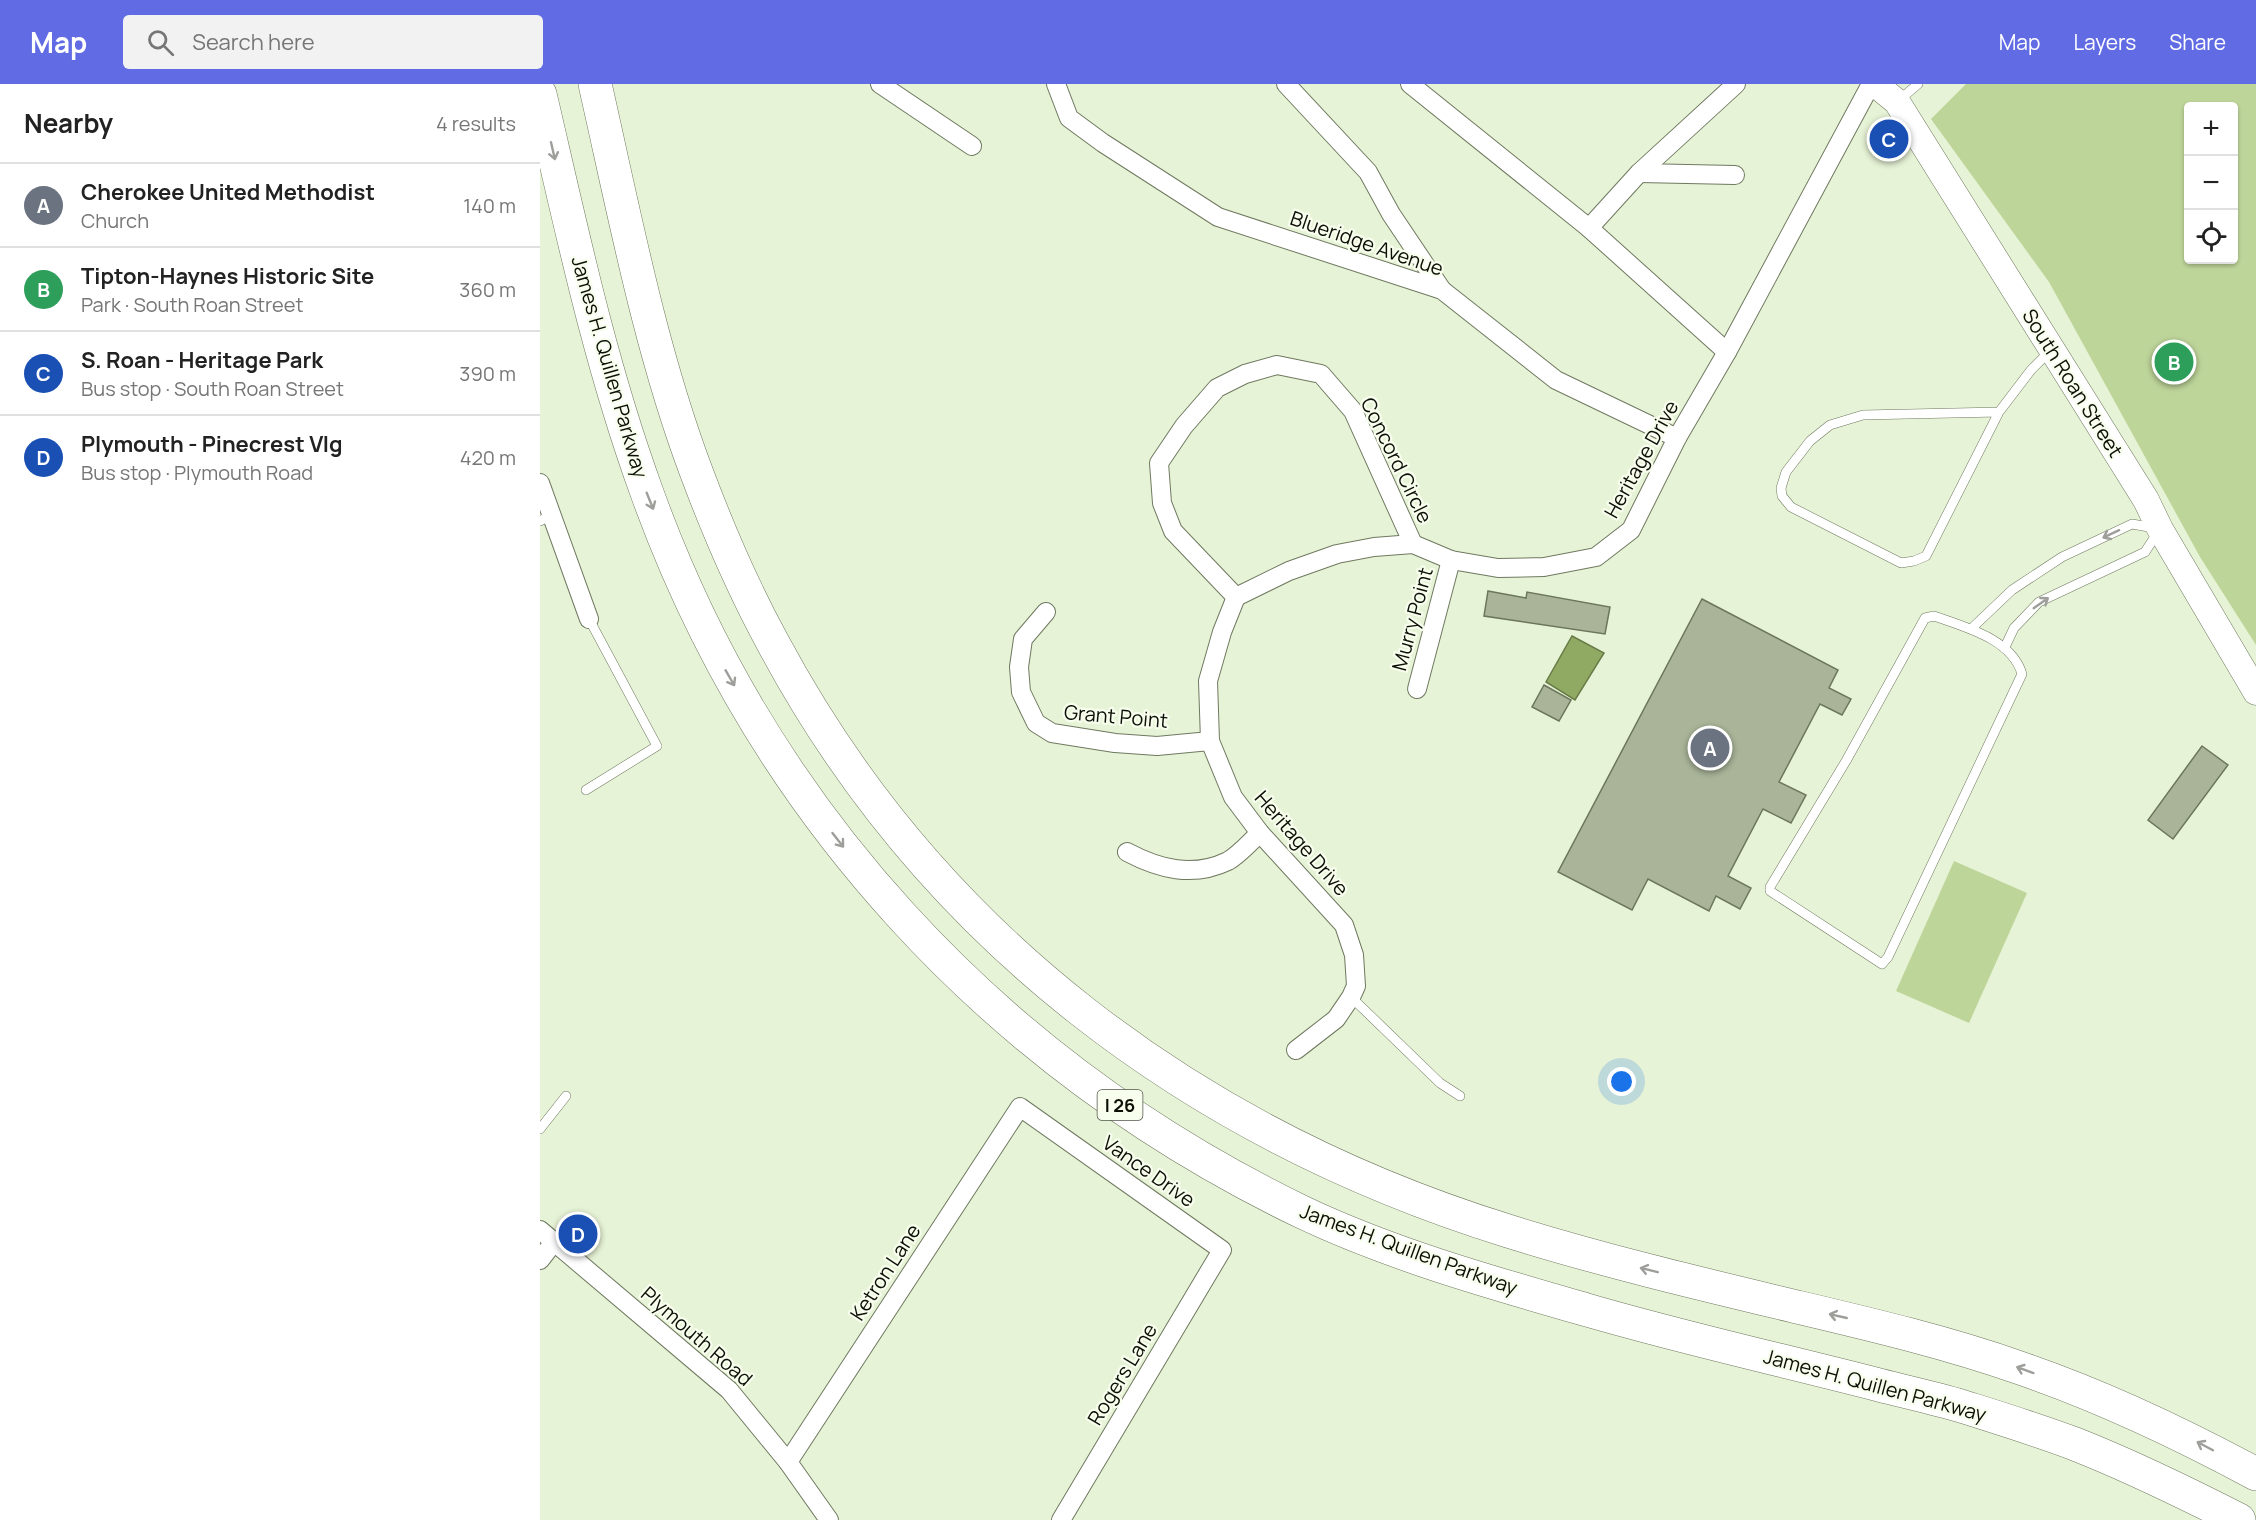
<!DOCTYPE html>
<meta charset="utf-8">
<style>
body{margin:0;font-family:Manrope,sans-serif;background:#f2f2f2;color:#222}
.controls{position:absolute;right:18px;top:18px;display:grid;overflow:hidden;border-radius:6px;box-shadow:0 2px 4px #0004}
.controls button{width:54px;height:54px;display:grid;place-items:center;padding:0;border:0;border-bottom:2px solid #e0e0e0;background:#fff;color:#222;font:30px sans-serif}
.you{position:absolute;left:1082px;top:998px;width:21px;height:21px;margin:-15px;border:4px solid #fff;border-radius:50%;background:#1a73e8;box-shadow:0 0 0 9px #1a73e833}
.badge{display:grid;place-items:center;width:39px;height:39px;border-radius:50%;background:#616ce4;color:#fff;font-size:20px;font-weight:700}
.pin{position:absolute;translate:-50% -50%;border:3px solid #fff;box-shadow:0 2px 6px #0006}
.list{margin:0;padding:0;list-style:none}
h2{display:flex;justify-content:space-between;align-items:center;height:78px;margin:0;padding:0 24px;font-size:26px}
h2 small{font-size:20px;font-weight:400;color:#767676}
.list li{display:grid;grid-template-columns:39px 1fr auto;gap:18px;align-items:center;box-sizing:border-box;height:84px;padding:0 24px;border-top:2px solid #e0e0e0}
.list b{display:block;font-size:22px;white-space:nowrap}
.list p{margin:0;font-size:20px;white-space:nowrap;color:#767676}
.list em{font-size:20px;font-style:normal;color:#767676}
.icon{flex:none;width:33px;height:33px;fill:none;stroke:currentColor;stroke-width:2;stroke-linecap:round;stroke-linejoin:round}
.map{position:relative;flex:none;width:1716px;height:1436px;overflow:hidden}
header{display:flex;align-items:center;gap:36px;box-sizing:border-box;height:84px;padding:0 30px;background:#616ce4;color:#fff}
header strong{font-size:28px}
nav{display:flex;gap:33px;margin-inline-start:auto;font-size:21px}
.search{width:420px;height:54px;background:#f2f2f2;display:flex;align-items:center;gap:15px;box-sizing:border-box;padding:0 21px;border-radius:6px;color:#767676;font-size:22px}
main{display:flex}
aside{flex:1;background:#fff}
.map>svg:first-child{display:block}
.green{fill:#bed59a;fill-rule:evenodd}
.water{fill:#90aa63;stroke:#687c47;stroke-width:1.5}
.building{fill:#a9b498;stroke:#6c765d;stroke-width:1.5}
.lines{fill:none;stroke-linecap:round;stroke-linejoin:round}
.lane-casing{stroke:#6f7960;stroke-width:10}
.street-casing{stroke:#6f7960;stroke-width:20}
.secondary-casing{stroke:#6f7960;stroke-width:27}
.highway-casing{stroke:#6f7960;stroke-width:34}
.lane{stroke:#fff;stroke-width:9}
.street{stroke:#fff;stroke-width:18}
.secondary{stroke:#fff;stroke-width:26}
.highway{stroke:#fff;stroke-width:33}
.oneway{stroke:#9e9f9b}
.labels{text-anchor:middle;dominant-baseline:central;stroke-width:4.5;stroke-linejoin:round;paint-order:stroke}
.shield{fill:#f7feed;stroke:#52574b;stroke-width:1.5}
.shield-label{font-size:18px;font-weight:bold;fill:#0c0f06}
.street-label{font-size:20px;fill:#0c0f06;stroke:#f7feed}
</style>
<header>
<strong>Map</strong>
<div class="search"><svg class="icon" aria-label="search" viewBox="0 0 24 24"><circle cx="10" cy="10" r="6"/><path d="M15 15l6 6"/></svg>Search here</div>
<nav><a>Map</a><a>Layers</a><a>Share</a></nav>
</header>
<main>
<aside>
<h2>Nearby<small>4 results</small></h2>
<ul class="list">
<li><span class="badge" style="background:#6b7280">A</span><div><b>Cherokee United Methodist</b><p>Church</p></div><em>140 m</em></li>
<li><span class="badge" style="background:#2e9e5b">B</span><div><b>Tipton-Haynes Historic Site</b><p>Park · South Roan Street</p></div><em>360 m</em></li>
<li><span class="badge" style="background:#1a4fb4">C</span><div><b>S. Roan - Heritage Park</b><p>Bus stop · South Roan Street</p></div><em>390 m</em></li>
<li><span class="badge" style="background:#1a4fb4">D</span><div><b>Plymouth - Pinecrest Vlg</b><p>Bus stop · Plymouth Road</p></div><em>420 m</em></li>
</ul>
</aside>
<div class="map">
<svg width="1716" height="1436" viewBox="0 0 1716 1436">
<rect width="100%" height="100%" fill="#e7f3d6"/>
<!-- green -->
<g class="green">
<path d="M1426,0H1716V561L1660,473L1509,198L1391,35ZM1694,22V176H1648V22Z"/>
<polygon points="1414,777 1487,809 1429,939 1356,907"/>
</g>
<!-- water -->
<polygon class="water" points="1032,552 1064,569 1035,616 1006,598"/>
<!-- building -->
<g class="building">
<polygon points="948,507 986,514 987,508 1070,523 1065,550 944,532"/>
<polygon points="1162,515 1298,586 1289,604 1311,615 1302,631 1280,620 1239,698 1266,711 1251,739 1223,725 1188,792 1211,804 1200,825 1176,812 1169,827 1108,795 1092,826 1018,788"/>
<polygon points="1004,601 1031,616 1019,637 992,623"/>
<polygon points="1662,662 1688,681 1633,755 1608,736"/>
</g>
<g class="lines">
<defs>
<g id="lane">
<polyline points="1357,18 1378,0"/>
<polyline points="1459,328 1323,331 1290,341 1270,357 1246,388 1241,404 1242,412 1251,423 1361,479 1374,477 1386,472 1459,328 1491,286 1510,267"/>
<polyline points="0,437 11,431"/>
<path d="M1394,532C1425,543 1472,555 1482,590L1348,873L1342,880L1230,807V803L1306,677L1385,534Z"/>
<polyline points="1431,545 1472,506 1522,473 1592,440 1620,445 1605,468 1499,518 1474,544 1465,563"/>
<polyline points="46,706 117,662 49,535"/>
<polyline points="811,913 900,999 920,1012"/>
<polyline points="0,1045 26,1012"/>
</g>
<g id="street">
<polyline points="340,0 432,62"/>
<polyline points="516,0 529,34 563,59 678,133 902,206 1016,296 1137,354"/>
<polyline points="746,0 828,88 851,130 902,206"/>
<polyline points="870,0 1049,144 1187,268"/>
<polyline points="1099,89 1195,91"/>
<polyline points="1049,144 1099,89 1196,0"/>
<polyline points="0,399 49,535"/>
<polyline points="696,513 633,447 622,419 619,379 644,342 677,304 705,290 737,281 781,290 813,327 873,460"/>
<polyline points="506,528 483,555 479,583 481,608 496,639 512,649 575,659 617,662 670,657"/>
<polyline points="877,605 911,476"/>
<path d="M587,768C619,785 653,794 688,777C699,771 710,758 720,749"/>
<polyline points="756,966 796,935 811,913 816,902 814,871 804,841 720,749 693,713 670,657 668,597 682,548 696,513 749,487 797,470 834,463 873,460 911,476 958,484 1004,483 1056,473 1091,446 1137,354 1187,268 1331,0"/>
<polyline points="0,1146 189,1306 248,1378 289,1436"/>
<polyline points="0,1176 14,1158"/>
<polyline points="248,1378 480,1023 682,1166 521,1436"/>
</g>
<polyline id="secondary" points="1335,0 1357,18 1606,416 1620,445 1716,608"/>
<g id="highway">
<path d="M55,0C84,128 110,265 156,387C178,446 203,504 233,559C390,853 653,1049 968,1147C1061,1176 1157,1199 1253,1222C1329,1240 1406,1258 1480,1284C1562,1312 1640,1349 1716,1390"/>
<path d="M0,10C31,143 59,277 106,406C221,728 455,980 762,1128C850,1170 953,1199 1047,1226C1143,1254 1242,1276 1339,1301C1366,1308 1394,1314 1421,1322C1459,1334 1498,1346 1535,1360C1591,1382 1646,1409 1699,1436"/>
</g>
</defs>
<!-- lane casing -->
<use href="#lane" class="lane-casing"/>
<!-- street casing -->
<use href="#street" class="street-casing"/>
<!-- secondary casing -->
<use href="#secondary" class="secondary-casing"/>
<!-- highway casing -->
<use href="#highway" class="highway-casing"/>
<!-- lane -->
<use href="#lane" class="lane"/>
<!-- street -->
<use href="#street" class="street"/>
<!-- secondary -->
<use href="#secondary" class="secondary"/>
<!-- highway -->
<use href="#highway" class="highway"/>
</g>
<!-- one-way arrows -->
<defs><path id="oneway-shaft" d="M-6 0H5M1.5-3L5.5 0L1.5 3" fill="none" stroke-width="1.6" stroke-linecap="round" stroke-linejoin="round" transform="scale(1.5)"/></defs>
<g class="oneway">
<use href="#oneway-shaft" transform="translate(13 67) rotate(77)"/>
<use href="#oneway-shaft" transform="translate(110 417) rotate(68)"/>
<use href="#oneway-shaft" transform="translate(1571 450) rotate(155)"/>
<use href="#oneway-shaft" transform="translate(1501 519) rotate(-35)"/>
<use href="#oneway-shaft" transform="translate(190 594) rotate(60)"/>
<use href="#oneway-shaft" transform="translate(298 756) rotate(52)"/>
<use href="#oneway-shaft" transform="translate(1109 1186) rotate(-166)"/>
<use href="#oneway-shaft" transform="translate(1298 1232) rotate(-167)"/>
<use href="#oneway-shaft" transform="translate(1485 1286) rotate(-160)"/>
<use href="#oneway-shaft" transform="translate(1665 1362) rotate(-152)"/>
</g>
<g class="labels">
<!-- shield labels -->
<rect class="shield" x="557.5" y="1006" width="45" height="30" rx="4.5"/>
<g class="shield-label">
<text x="580" y="1021">I 26</text>
</g>
<!-- street labels -->
<g class="street-label">
<text transform="translate(827 159) rotate(19)">Blueridge Avenue</text>
<text transform="translate(70 283) rotate(74)">James H. Quillen Parkway</text>
<text transform="translate(1533 299) rotate(58)">South Roan Street</text>
<text transform="translate(1101 375) rotate(-61)">Heritage Drive</text>
<text transform="translate(857 376) rotate(64)">Concord Circle</text>
<text transform="translate(872 535) rotate(-75)">Murry Point</text>
<text transform="translate(576 632) rotate(5)">Grant Point</text>
<text transform="translate(762 759) rotate(49)">Heritage Drive</text>
<text transform="translate(609 1087) rotate(35)">Vance Drive</text>
<text transform="translate(869 1165) rotate(20)">James H. Quillen Parkway</text>
<text transform="translate(345 1188) rotate(-57)">Ketron Lane</text>
<text transform="translate(157 1252) rotate(41)">Plymouth Road</text>
<text transform="translate(582 1290) rotate(-59)">Rogers Lane</text>
<text transform="translate(1335 1301) rotate(15)">James H. Quillen Parkway</text>
</g>
</g>
</svg>
<div class="controls">
<button>+</button>
<button>−</button>
<button><svg class="icon" aria-label="locate" viewBox="0 0 24 24"><circle cx="12" cy="12" r="6"/><path d="M12 2v4M12 18v4M2 12h4M18 12h4"/></svg></button>
</div>
<div class="you"></div>
<div class="pin badge" style="left:1170px;top:664px;background:#6b7280">A</div>
<div class="pin badge" style="left:1634px;top:278px;background:#2e9e5b">B</div>
<div class="pin badge" style="left:1349px;top:55px;background:#1a4fb4">C</div>
<div class="pin badge" style="left:38px;top:1150px;background:#1a4fb4">D</div>
</div>
</main>
